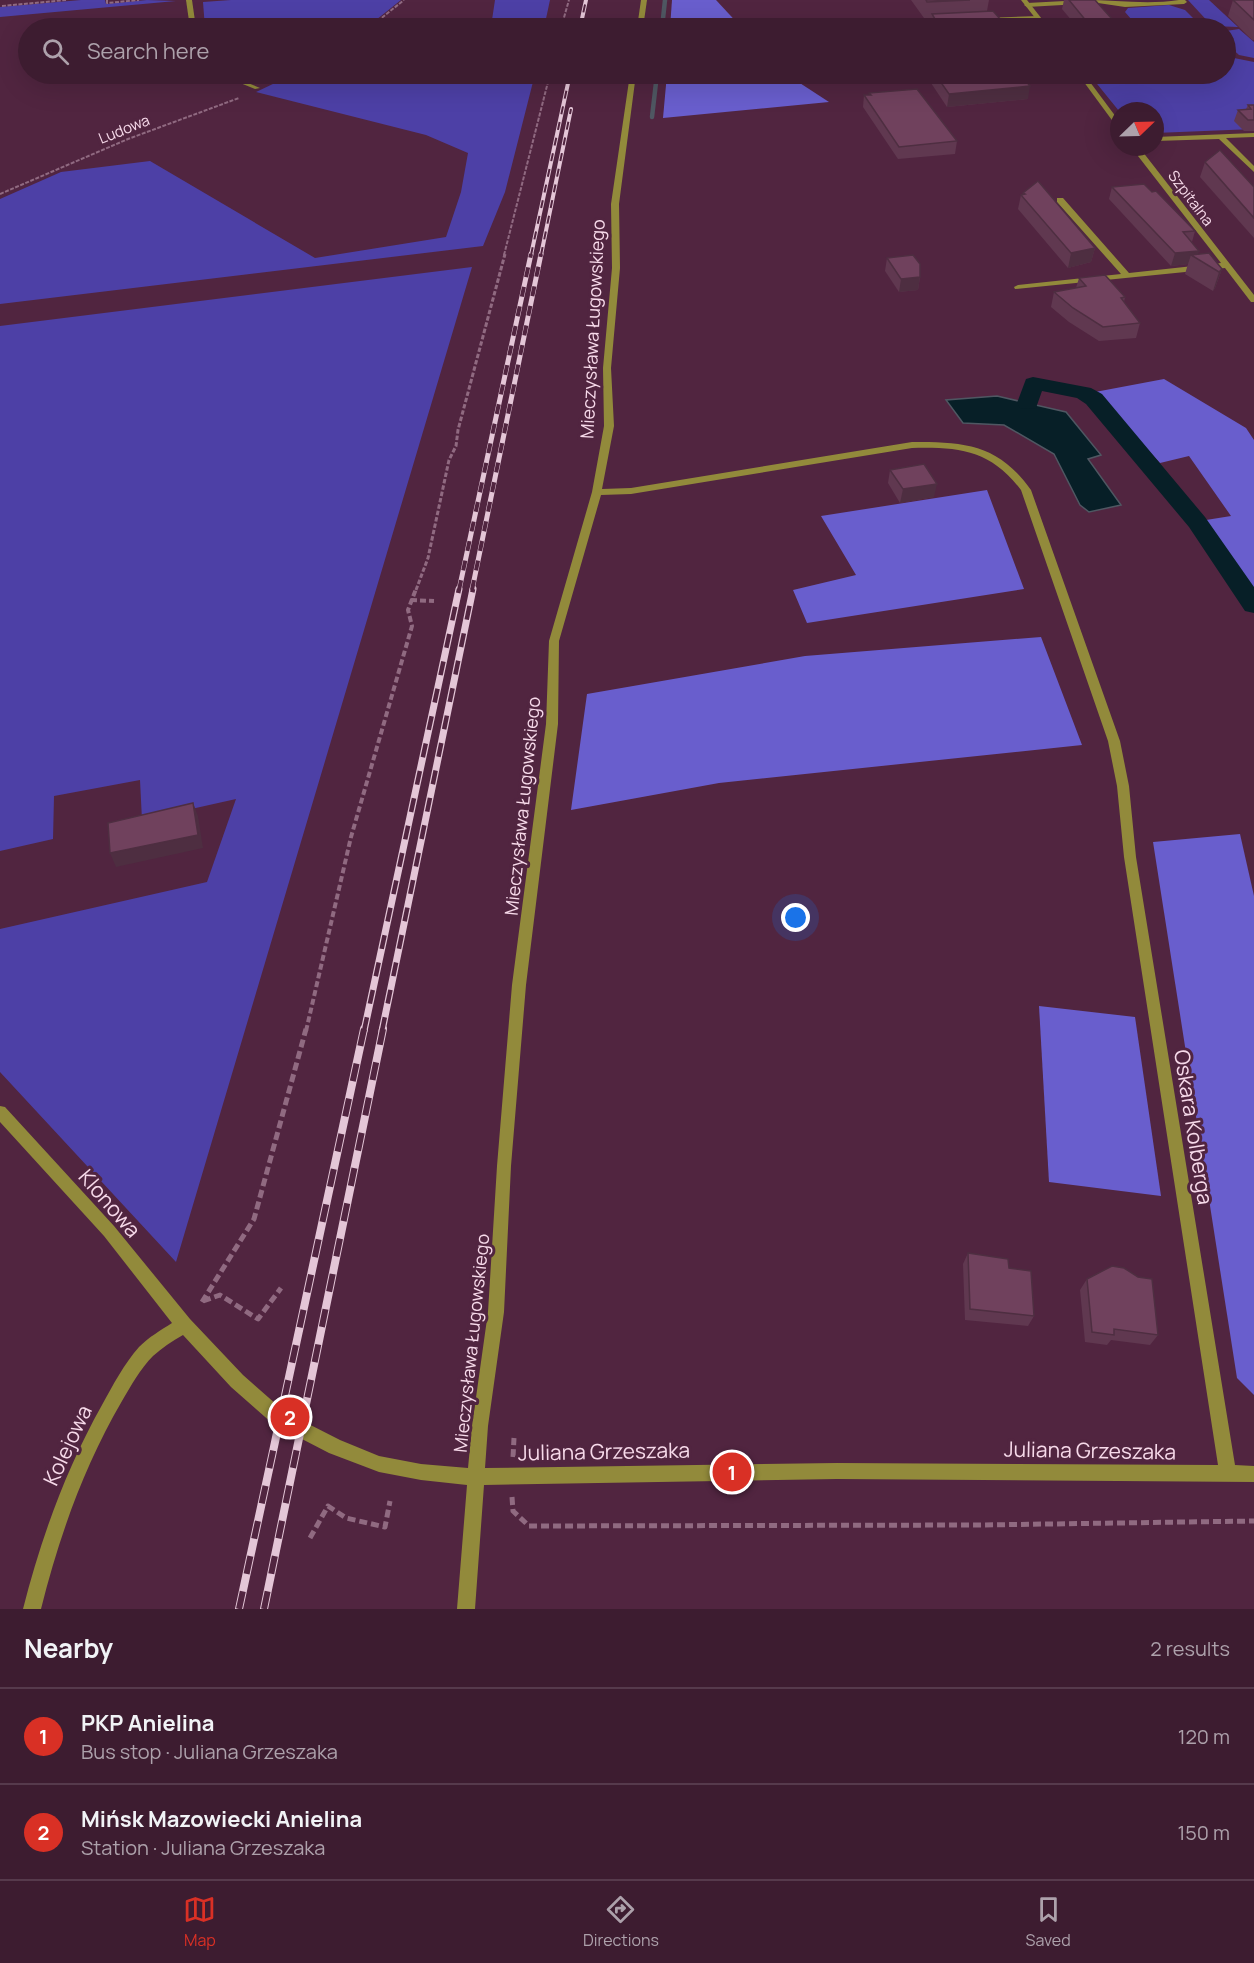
<!DOCTYPE html>
<meta charset="utf-8">
<style>
body{margin:0;font-family:Manrope,sans-serif;background:#48293c;color:#f1f3f6}
.compass{position:absolute;left:1110px;top:102px;width:54px;height:54px;border-radius:50%;background:#3d1c30;box-shadow:0 6px 24px #0002;rotate:67deg}
.you{position:absolute;left:796px;top:918px;width:21px;height:21px;margin:-15px;border:4px solid #fff;border-radius:50%;background:#1a73e8;box-shadow:0 0 0 9px #1a73e833}
.badge{display:grid;place-items:center;width:39px;height:39px;border-radius:50%;background:#d93025;color:#fff;font-size:20px;font-weight:700}
.pin{position:absolute;translate:-50% -50%;border:3px solid #fff;box-shadow:0 2px 6px #0006}
.list{margin:0;padding:0;list-style:none}
h2{display:flex;justify-content:space-between;align-items:center;height:78px;margin:0;padding:0 24px;font-size:26px}
h2 small{font-size:20px;font-weight:400;color:#ada1ab}
.list li{display:grid;grid-template-columns:39px 1fr auto;gap:18px;align-items:center;box-sizing:border-box;height:96px;padding:0 24px;border-top:2px solid #563a4c}
.list b{display:block;font-size:22px;white-space:nowrap}
.list p{margin:0;font-size:20px;white-space:nowrap;color:#ada1ab}
.list em{font-size:20px;font-style:normal;color:#ada1ab}
.icon{flex:none;width:33px;height:33px;fill:none;stroke:currentColor;stroke-width:2;stroke-linecap:round;stroke-linejoin:round}
.map{position:relative;flex:none;width:1254px;height:1609px;overflow:hidden}
.search{position:absolute;background:#3d1c30;box-shadow:0 6px 24px #0002;left:18px;right:18px;top:18px;height:66px;display:flex;align-items:center;gap:15px;box-sizing:border-box;padding:0 21px;border-radius:33px;color:#ada1ab;font-size:22px}
.sheet{height:270px;background:#3d1c30}
nav{display:flex;justify-content:space-around;align-items:center;box-sizing:border-box;height:84px;border-top:2px solid #563a4c;background:#3d1c30;font-size:16px;color:#ada1ab}
nav a{display:grid;justify-items:center;gap:3px}
nav .on{color:#d93025}
.map>svg:first-child{display:block}
.green{fill:#4d40a6}
.forest{fill:#695ecd}
.water{fill:#071f27;stroke:#4f5762;stroke-width:1.5}
.lines{fill:none;stroke-linecap:round;stroke-linejoin:round}
.stream{stroke:#4f5762;stroke-width:4.5}
.canal{fill:#071f27;fill-rule:evenodd}
.path-far3{stroke:#906a81;stroke-width:2;stroke-dasharray:4 1.5;stroke-linecap:butt}
.path-far2{stroke:#906a81;stroke-width:3;stroke-dasharray:4.5 2;stroke-linecap:butt}
.path-far1{stroke:#906a81;stroke-width:4;stroke-dasharray:6 3;stroke-linecap:butt}
.path{stroke:#906a81;stroke-width:5;stroke-dasharray:8 4;stroke-linecap:butt}
.lane{fill:#928a3b;fill-rule:evenodd}
.street{fill:#928a3b;fill-rule:evenodd}
.rail-far3-casing{stroke:#e4c6d7;stroke-width:4}
.rail-far2-casing{stroke:#e4c6d7;stroke-width:5}
.rail-far1-casing{stroke:#e4c6d7;stroke-width:7}
.rail-casing{stroke:#e4c6d7;stroke-width:8}
.rail-far3{stroke:#512540;stroke-width:2;stroke-dasharray:8;stroke-linecap:butt}
.rail-far2{stroke:#512540;stroke-width:4;stroke-dasharray:10;stroke-linecap:butt}
.rail-far1{stroke:#512540;stroke-width:4.5;stroke-dasharray:14;stroke-linecap:butt}
.rail{stroke:#512540;stroke-width:6;stroke-dasharray:18;stroke-linecap:butt}
.wall{fill:#603850}
.shaded-wall{fill:#4e2e41}
.building{fill:#70415d;stroke:#4e2e41;stroke-width:1.5}
.labels{text-anchor:middle;dominant-baseline:central;stroke-width:6;stroke-linejoin:round;paint-order:stroke}
.far-street-label{font-size:15px;fill:#f7daea;stroke:#512540}
.street-label{font-size:18px;fill:#f7daea;stroke:#512540}
.near-street-label{font-size:21px;fill:#f7daea;stroke:#512540}
</style>
<div class="map">
<svg width="1254" height="1609" viewBox="0 0 1254 1609">
<rect width="100%" height="100%" fill="#512540"/>
<!-- green -->
<g class="green">
<polygon points="81,0 105,0 106,4 147,0 176,1 0,17 0,7"/>
<polygon points="231,0 401,0 366,28 205,28 203,2"/>
<polygon points="495,0 550,0 544,28 458,28 457,24 492,20"/>
<polygon points="1188,0 1209,0 1238,27 1212,26"/>
<polygon points="1169,5 1185,10 1203,28 1119,28 1127,26 1138,27 1125,12 1128,8"/>
<polygon points="1239,29 1254,42 1254,58 1239,55 1226,43 1226,31"/>
<polygon points="1226,53 1234,58 1254,62 1254,129 1155,133 1155,111 1119,111 1089,74 1226,74"/>
<polygon points="294,74 535,74 505,192 483,246 0,304 0,199 61,172 150,161 315,258 446,237 461,192 468,153 426,135 256,92"/>
<polygon points="472,267 176,1262 0,1072 0,929 207,882 236,799 142,820 140,780 54,796 53,839 0,851 0,326"/>
</g>
<!-- forest -->
<g class="forest">
<polygon points="672,0 716,0 742,28 670,28"/>
<polygon points="667,74 786,74 829,102 663,118"/>
<polygon points="1164,379 1246,428 1254,440 1254,590 1206,520 1231,516 1189,456 1160,463 1095,392"/>
<polygon points="987,490 1024,589 807,623 793,590 856,575 821,516"/>
<polygon points="1041,637 1082,745 719,783 571,810 587,694 805,656"/>
<polygon points="1240,834 1254,896 1254,1395 1237,1378 1153,842"/>
<polygon points="1039,1006 1135,1017 1161,1196 1049,1182"/>
</g>
<!-- water -->
<polygon class="water" points="997,396 1066,412 1101,455 1088,459 1121,505 1089,512 1080,505 1054,454 1004,425 963,423 946,400"/>
<g class="lines">
<!-- stream -->
<g class="stream">
<polyline points="662,28 665,0"/>
<polyline points="652,117 657,74"/>
</g>
<!-- canal -->
<polygon class="canal" points="1033,377 1091,388 1102,394 1205,517 1254,587 1254,613 1245,611 1189,527 1086,404 1077,398 1042,391 1036,408 1028,409 1020,408 1017,403 1026,379"/>
<!-- path-far3 -->
<g class="path-far3">
<polyline points="107,0 107,3 139,0"/>
<polyline points="2,6 66,0"/>
<polyline points="369,28 404,0"/>
<polyline points="561,28 569,0"/>
<polyline points="269,82 288,74"/>
<polyline points="0,194 128,139 239,98"/>
<polyline points="504,255 550,74"/>
</g>
<!-- path-far2 -->
<polyline class="path-far2" points="416,590 428,558 449,460 456,446 458,430 505,254"/>
<!-- path-far1 -->
<g class="path-far1">
<polyline points="411,600 434,601"/>
<polyline points="306,1031 351,837 412,626 408,610 416,589"/>
</g>
<!-- path -->
<g class="path">
<polyline points="203,1301 220,1295 258,1319 281,1288"/>
<polyline points="202,1302 254,1219 306,1029"/>
<polyline points="513,1457 514,1438"/>
<polyline points="512,1497 513,1511 529,1526 980,1525 1254,1521"/>
<polyline points="310,1538 328,1506 346,1518 385,1527 390,1501"/>
</g>
<!-- lane -->
<g class="lane">
<path d="M1084,0C1115,0 1148,5 1179,0H1185L1187,2L1184,4L1125,7L1098,3L1027,7L1024,5L1027,3Z"/>
<polygon points="1038,16 1040,19 984,22 981,20 984,18"/>
<polygon points="913,21 915,24 829,28 818,27 821,25"/>
</g>
<!-- street -->
<g class="street">
<polygon points="186,0 192,0 196,28 190,28"/>
<polygon points="641,0 647,0 643,28 637,28"/>
<polygon points="1021,0 1027,0 1049,28 1043,28"/>
<polygon points="218,74 226,74 260,88 255,89"/>
<path d="M630,74H636L619,204L620,268L611,368L614,426L602,489L631,488L912,442C965,442 998,444 1031,490L1120,741L1129,786L1136,857L1235,1465L1254,1466V1482L837,1479L484,1485L475,1609H457L467,1485L421,1480L379,1472L329,1453L273,1424L231,1387L183,1335C172,1341 162,1348 153,1356C140,1369 131,1386 122,1401C84,1466 59,1537 41,1609H23C41,1538 66,1469 102,1405C113,1385 124,1364 139,1347C149,1337 161,1330 172,1323L104,1236L0,1122V1106L5,1107L114,1226L190,1319L243,1375L285,1412L340,1440L379,1456L421,1464L468,1468L472,1426L488,1312L497,1166L512,985L546,724L549,641L592,492L604,426L603,368L612,268L611,204ZM912,448C960,447 990,450 1021,490L1108,741L1117,786L1124,857L1218,1465L837,1463L485,1468L488,1426L504,1312L511,1166L526,985L558,724L559,641L601,495L631,494Z"/>
<polygon points="1078,74 1084,74 1119,121 1119,128 1117,127"/>
<polygon points="1254,133 1254,137 1226,138 1254,166 1254,172 1219,139 1155,141 1155,137"/>
<polygon points="1131,147 1139,147 1254,295 1254,302 1251,302 1225,268 1015,289 1014,287 1018,285 1121,274 1057,202 1057,198 1063,198 1129,273 1221,263"/>
</g>
<defs>
<g id="rail-far3">
<polyline points="580,28 586,0"/>
<polyline points="531,255 570,74"/>
<polyline points="541,255 571,109"/>
</g>
<g id="rail-far2">
<polyline points="459,590 531,254"/>
<polyline points="472,590 541,254"/>
</g>
<g id="rail-far1">
<polyline points="364,1031 459,589"/>
<polyline points="382,1031 473,589"/>
</g>
<g id="rail">
<polyline points="239,1609 364,1029"/>
<polyline points="264,1609 383,1029"/>
</g>
</defs>
<!-- rail-far3 casing -->
<use href="#rail-far3" class="rail-far3-casing"/>
<!-- rail-far2 casing -->
<use href="#rail-far2" class="rail-far2-casing"/>
<!-- rail-far1 casing -->
<use href="#rail-far1" class="rail-far1-casing"/>
<!-- rail casing -->
<use href="#rail" class="rail-casing"/>
<!-- rail-far3 -->
<use href="#rail-far3" class="rail-far3"/>
<!-- rail-far2 -->
<use href="#rail-far2" class="rail-far2"/>
<!-- rail-far1 -->
<use href="#rail-far1" class="rail-far1"/>
<!-- rail -->
<use href="#rail" class="rail"/>
</g>
<!-- wall -->
<g class="wall">
<polygon points="911,0 989,0 987,11 1008,28 898,28 899,21 931,19 924,18"/>
<polygon points="1064,0 1095,0 1120,28 1078,28 1062,9"/>
<polygon points="1233,0 1254,0 1254,40 1252,40 1228,16"/>
<polygon points="925,74 1020,74 1028,99 947,107"/>
<polygon points="1114,74 1143,74 1116,75"/>
<polygon points="869,93 957,141 955,154 898,159 863,107 864,95 869,95"/>
<polygon points="1248,105 1254,105 1254,131 1244,131 1234,121 1238,110 1246,109"/>
<polygon points="1205,162 1254,187 1254,238 1200,177"/>
<polygon points="1112,187 1152,192 1195,231 1192,242 1198,254 1222,269 1215,288 1213,291 1185,274 1188,264 1171,266 1109,199"/>
<polygon points="1023,193 1095,248 1091,262 1068,268 1018,209 1021,195 1023,195"/>
<polygon points="887,258 920,277 918,290 899,292 885,271"/>
<polygon points="1079,278 1125,297 1124,302 1140,323 1136,338 1099,341 1069,322 1051,307 1054,292 1076,288"/>
<polygon points="890,470 934,497 900,503 888,483"/>
<polygon points="968,1253 1034,1316 1028,1326 965,1320 963,1264"/>
<polygon points="1087,1279 1158,1335 1150,1345 1111,1340 1107,1345 1085,1342 1080,1290"/>
</g>
<!-- shaded-wall -->
<g class="shaded-wall">
<polygon points="1030,86 1028,99 947,107 949,94"/>
<polygon points="1095,248 1091,262 1068,268 1071,253"/>
<polygon points="1199,251 1197,258 1191,255 1188,264 1171,266 1175,253"/>
<polygon points="1222,269 1215,288 1213,291 1219,272"/>
<polygon points="920,277 918,290 899,292 901,279"/>
<polygon points="937,484 934,497 900,503 903,489"/>
<polygon points="193,803 198,816 203,848 116,867 110,853"/>
</g>
<!-- building -->
<g class="building">
<polygon points="926,0 970,0 927,2"/>
<polygon points="1069,0 1095,0 1120,28 1092,28"/>
<polygon points="1233,0 1254,0 1254,20"/>
<polygon points="993,11 1008,28 904,28 899,21 935,19 932,14"/>
<polygon points="935,74 1020,74 1030,86 949,94"/>
<polygon points="917,89 957,141 899,147 864,95 871,95 869,93"/>
<polygon points="1248,105 1254,105 1254,120 1248,120 1238,110 1251,109"/>
<polygon points="1220,150 1254,187 1254,218 1205,162"/>
<polygon points="1038,181 1095,248 1071,253 1021,195 1025,194 1023,193"/>
<polygon points="1144,184 1152,192 1156,191 1195,231 1183,232 1199,251 1175,253 1112,187"/>
<polygon points="1209,253 1222,269 1219,272 1191,255"/>
<polygon points="913,255 920,264 920,277 901,279 887,258"/>
<polygon points="1105,275 1125,297 1121,298 1140,323 1103,327 1073,308 1054,292 1086,286 1079,278"/>
<polygon points="924,464 937,484 903,489 890,470"/>
<polygon points="193,803 198,835 110,853 108,823"/>
<polygon points="968,1253 1008,1259 1009,1268 1031,1271 1034,1316 970,1309"/>
<polygon points="1112,1266 1124,1268 1138,1277 1152,1279 1158,1335 1114,1329 1114,1335 1092,1332 1087,1279"/>
</g>
<g class="labels">
<!-- far-street labels -->
<g class="far-street-label">
<text transform="translate(124 129) rotate(-22)">Ludowa</text>
<text transform="translate(1191 198) rotate(53)">Szpitalna</text>
</g>
<!-- street labels -->
<g class="street-label">
<text transform="translate(592 329) rotate(-87)">Mieczysława Ługowskiego</text>
<text transform="translate(522 806) rotate(-84)">Mieczysława Ługowskiego</text>
<text transform="translate(471 1343) rotate(-84)">Mieczysława Ługowskiego</text>
</g>
<!-- near-street labels -->
<g class="near-street-label">
<text transform="translate(1194 1127) rotate(81)">Oskara Kolberga</text>
<text transform="translate(110 1203) rotate(49)">Klonowa</text>
<text transform="translate(67 1445) rotate(-65)">Kolejowa</text>
<text transform="translate(1090 1450) rotate(1)">Juliana Grzeszaka</text>
<text transform="translate(604 1451) rotate(-1)">Juliana Grzeszaka</text>
</g>
</g>
</svg>
<svg class="compass" viewBox="-18 -18 36 36"><path d="M0-13l5 13h-10z" fill="#e53935"/><path d="M0 13l5-13h-10z" fill="#ada1ab"/></svg>
<div class="you"></div>
<div class="pin badge" style="left:732px;top:1472px">1</div>
<div class="pin badge" style="left:290px;top:1417px">2</div>
<div class="search"><svg class="icon" aria-label="search" viewBox="0 0 24 24"><circle cx="10" cy="10" r="6"/><path d="M15 15l6 6"/></svg>Search here</div>
</div>
<section class="sheet">
<h2>Nearby<small>2 results</small></h2>
<ul class="list">
<li><span class="badge">1</span><div><b>PKP Anielina</b><p>Bus stop · Juliana Grzeszaka</p></div><em>120 m</em></li>
<li><span class="badge">2</span><div><b>Mińsk Mazowiecki Anielina</b><p>Station · Juliana Grzeszaka</p></div><em>150 m</em></li>
</ul>
</section>
<nav>
<a class="on"><svg class="icon" aria-label="map" viewBox="0 0 24 24"><path d="M3 6l6-2 6 2 6-2v14l-6 2-6-2-6 2zM9 4v14M15 6v14"/></svg>Map</a>
<a><svg class="icon" aria-label="directions" viewBox="0 0 24 24"><path d="M12 3l9 9-9 9-9-9zM9 14v-3h6M13 9l2 2-2 2"/></svg>Directions</a>
<a><svg class="icon" aria-label="saved" viewBox="0 0 24 24"><path d="M7 4h10v16l-5-4-5 4z"/></svg>Saved</a>
</nav>
